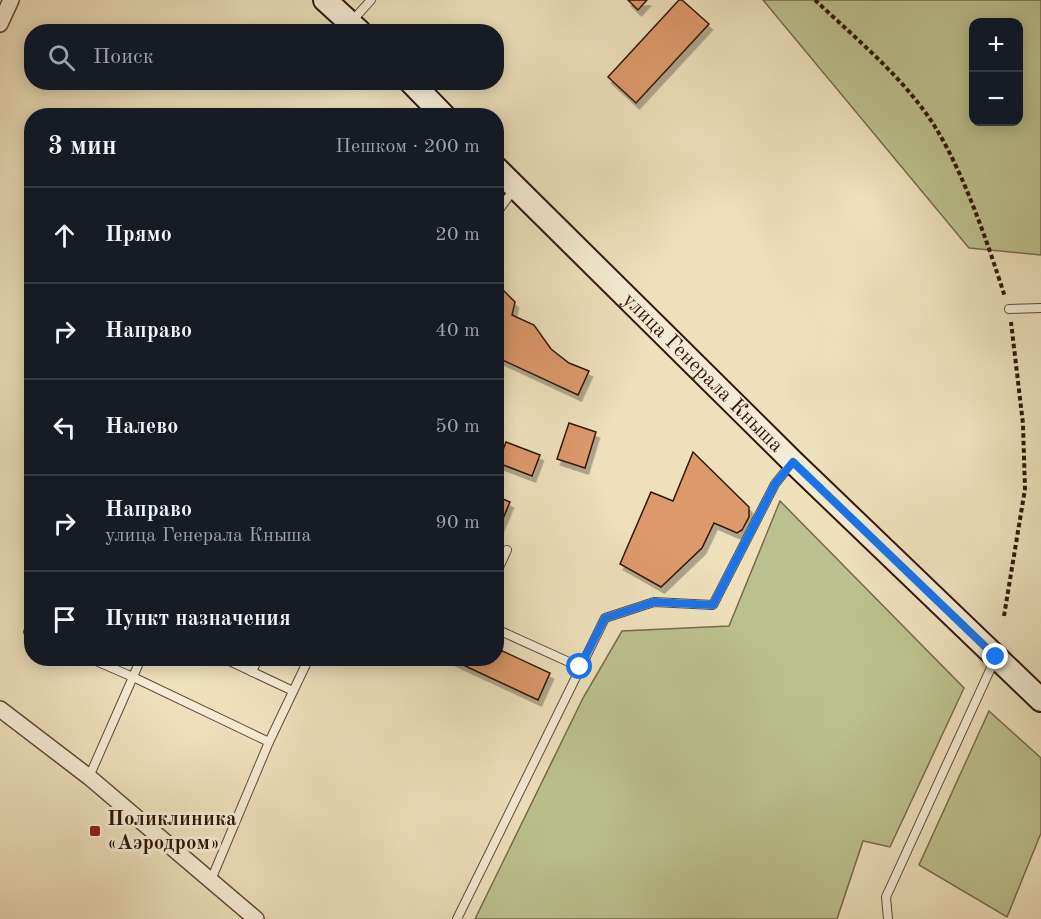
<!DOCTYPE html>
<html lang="ru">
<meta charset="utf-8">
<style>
body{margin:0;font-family:"Old Standard TT",serif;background:#20242c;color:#f1f3f6}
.controls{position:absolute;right:18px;top:18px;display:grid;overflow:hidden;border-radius:12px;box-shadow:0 3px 15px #0003}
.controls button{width:54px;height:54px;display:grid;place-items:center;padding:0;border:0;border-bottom:2px solid #363941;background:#171b24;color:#f1f3f6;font:30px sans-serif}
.stop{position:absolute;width:18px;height:18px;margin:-14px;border:4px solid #1a73e8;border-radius:50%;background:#fff}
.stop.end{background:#1a73e8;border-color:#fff;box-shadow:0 2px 6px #0008}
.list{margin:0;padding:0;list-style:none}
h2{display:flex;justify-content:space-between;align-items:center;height:78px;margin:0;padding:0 24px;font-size:26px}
h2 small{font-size:20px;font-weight:400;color:#9ea1a6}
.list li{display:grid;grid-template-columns:39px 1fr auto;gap:18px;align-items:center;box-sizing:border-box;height:96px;padding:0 24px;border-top:2px solid #363941}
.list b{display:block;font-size:22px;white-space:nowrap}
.list p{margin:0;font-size:20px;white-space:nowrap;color:#9ea1a6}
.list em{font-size:20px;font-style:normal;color:#9ea1a6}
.icon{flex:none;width:33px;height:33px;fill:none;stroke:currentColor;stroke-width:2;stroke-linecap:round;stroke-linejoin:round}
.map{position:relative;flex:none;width:1041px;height:919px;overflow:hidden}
.search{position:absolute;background:#171b24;box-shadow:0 3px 15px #0003;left:24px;top:24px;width:480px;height:66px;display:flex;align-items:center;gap:15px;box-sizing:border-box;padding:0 21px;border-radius:24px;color:#9ea1a6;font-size:22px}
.panel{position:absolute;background:#171b24;box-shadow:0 3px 15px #0003;left:24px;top:108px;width:480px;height:558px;border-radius:24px}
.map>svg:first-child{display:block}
.green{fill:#bbc18e;stroke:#766c4c;stroke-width:1.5;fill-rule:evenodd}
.building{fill:#dc996c;stroke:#311809;stroke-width:1.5;filter:url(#shadow)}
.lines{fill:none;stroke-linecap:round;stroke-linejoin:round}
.lane-casing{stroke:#604a36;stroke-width:10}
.street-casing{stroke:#604a36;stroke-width:18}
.secondary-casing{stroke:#311809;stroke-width:26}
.path{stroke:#311809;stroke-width:4;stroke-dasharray:4.5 3;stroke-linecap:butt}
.lane{stroke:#f3ebd3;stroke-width:8}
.street{stroke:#f3ebd3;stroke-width:15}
.secondary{stroke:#f3ebd3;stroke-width:22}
.route{stroke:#1a73e8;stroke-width:8}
.poi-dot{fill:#8f2418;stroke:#f3ebd3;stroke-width:2}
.labels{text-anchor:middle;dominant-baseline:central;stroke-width:6;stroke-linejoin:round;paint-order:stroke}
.street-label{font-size:21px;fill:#311809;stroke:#f3ebd3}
.poi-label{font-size:21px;font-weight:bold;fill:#311809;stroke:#f3ebd3;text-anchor:start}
</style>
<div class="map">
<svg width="1041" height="919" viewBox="0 0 1041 919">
<defs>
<filter id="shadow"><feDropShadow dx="3.5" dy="6" stdDeviation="0" flood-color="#0004"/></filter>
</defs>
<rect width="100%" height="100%" fill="#ede0bb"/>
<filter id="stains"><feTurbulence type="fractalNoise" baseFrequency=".00333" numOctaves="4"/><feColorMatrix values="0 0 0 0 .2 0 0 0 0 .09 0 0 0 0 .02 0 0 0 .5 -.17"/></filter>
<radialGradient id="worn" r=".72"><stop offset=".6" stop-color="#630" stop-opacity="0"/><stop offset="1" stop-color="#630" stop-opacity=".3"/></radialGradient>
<!-- green -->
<g class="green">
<path d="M763,0H1041V255L969,248ZM1018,22V122H974V22Z"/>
<polygon points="780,501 964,688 890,847 863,841 837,919 475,919 583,698 622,631 729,626"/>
<polygon points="989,711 1041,758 1041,833 1007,917 919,865"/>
</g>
<!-- building -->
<g class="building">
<polygon points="628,0 647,0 638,10"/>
<polygon points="679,0 682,0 709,24 636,103 608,77"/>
<polygon points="496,289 503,290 515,302 512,315 534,325 551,349 569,363 589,371 578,395 496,357"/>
<polygon points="569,423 596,432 585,468 557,459"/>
<polygon points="506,442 540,455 532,476 498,463"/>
<polygon points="693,452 749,507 749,517 742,530 737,533 714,523 702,548 661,587 620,564 651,492 673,501"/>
<polygon points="496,496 510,502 499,528 496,527"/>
<polygon points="496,648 550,673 538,700 448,658 496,658"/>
</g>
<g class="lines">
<defs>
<g id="lane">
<polyline points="352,21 371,0"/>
<polyline points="496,214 515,188"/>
<polyline points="1009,309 1041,308"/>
<polyline points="496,574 507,550"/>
<polyline points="496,629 580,667"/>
<polyline points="28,632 32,633"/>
<polyline points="141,658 133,677 269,742 211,880"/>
<polyline points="223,658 293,691"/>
<polyline points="252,672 258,658"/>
<polyline points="269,742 309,658"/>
<polyline points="89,777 133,677 89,658"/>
<polyline points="457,919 605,618 654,602 713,605 775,484 791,464"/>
<polyline points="888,919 886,897 995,659"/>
</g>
<g id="street">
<polyline points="0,24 11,0"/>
<polyline points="0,709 89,777 256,919"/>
</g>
<g id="secondary">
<polyline points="325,0 360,32"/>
<polyline points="411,82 444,116"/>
<path id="s1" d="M496,168L793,462L1041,700"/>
</g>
</defs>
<!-- lane casing -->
<use href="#lane" class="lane-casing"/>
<!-- street casing -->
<use href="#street" class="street-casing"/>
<!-- secondary casing -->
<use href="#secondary" class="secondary-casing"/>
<!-- path -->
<g class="path">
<path d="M815,0C851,34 892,68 922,108C958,154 987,241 1005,297"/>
<polyline points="1004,616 1025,489 1023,424 1011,322"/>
</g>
<!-- lane -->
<use href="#lane" class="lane"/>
<!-- street -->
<use href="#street" class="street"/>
<!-- secondary -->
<use href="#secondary" class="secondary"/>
</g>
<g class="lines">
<!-- route -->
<polyline class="route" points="580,667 605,618 654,602 713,605 775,484 793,462 996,657"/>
</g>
<!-- markers -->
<rect class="poi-dot" x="89" y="825" width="12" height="12" rx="3"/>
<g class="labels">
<!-- street labels -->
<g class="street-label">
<text stroke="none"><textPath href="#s1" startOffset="291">улица Генерала Кныша</textPath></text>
</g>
<!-- poi labels -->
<g class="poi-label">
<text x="107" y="819">Поликлиника<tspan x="107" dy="24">«Аэродром»</tspan></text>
</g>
</g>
<rect width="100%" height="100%" filter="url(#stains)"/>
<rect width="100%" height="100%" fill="url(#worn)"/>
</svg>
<div class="controls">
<button>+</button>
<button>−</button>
</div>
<div class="stop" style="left:580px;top:667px"></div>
<div class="stop end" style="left:996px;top:657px"></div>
<div class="search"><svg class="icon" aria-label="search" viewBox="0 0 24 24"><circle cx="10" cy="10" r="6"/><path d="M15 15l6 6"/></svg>Поиск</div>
<section class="panel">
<h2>3 мин<small>Пешком · 200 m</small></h2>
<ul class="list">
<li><svg class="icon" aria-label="ahead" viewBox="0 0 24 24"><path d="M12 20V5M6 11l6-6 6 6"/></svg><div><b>Прямо</b></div><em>20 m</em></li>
<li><svg class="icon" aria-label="right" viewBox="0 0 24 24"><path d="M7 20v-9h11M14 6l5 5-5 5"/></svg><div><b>Направо</b></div><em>40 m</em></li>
<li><svg class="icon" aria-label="left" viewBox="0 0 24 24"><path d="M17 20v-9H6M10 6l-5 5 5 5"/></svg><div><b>Налево</b></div><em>50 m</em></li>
<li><svg class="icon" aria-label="right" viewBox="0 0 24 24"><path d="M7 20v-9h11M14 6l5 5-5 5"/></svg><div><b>Направо</b><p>улица Генерала Кныша</p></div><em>90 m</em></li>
<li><svg class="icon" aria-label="arrive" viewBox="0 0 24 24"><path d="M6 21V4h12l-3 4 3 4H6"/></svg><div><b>Пункт назначения</b></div></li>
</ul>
</section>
</div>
